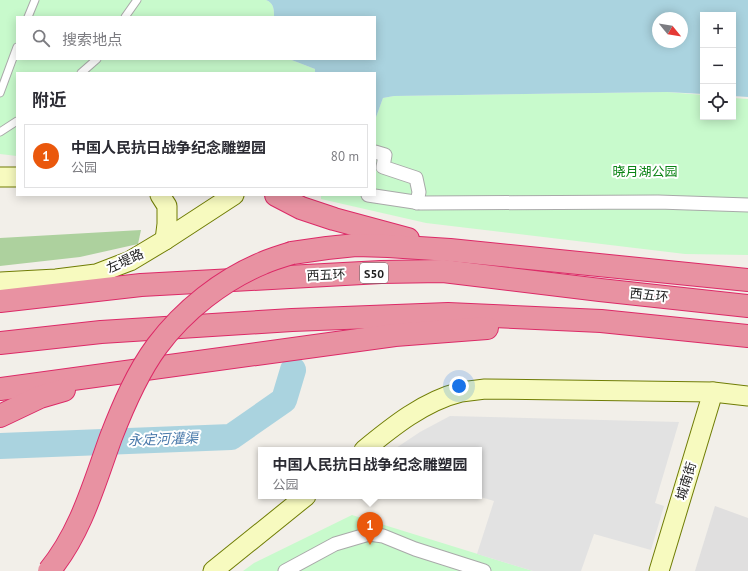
<!DOCTYPE html>
<html lang="zh">
<meta charset="utf-8">
<style>
body{margin:0;font-family:"PT Sans","Noto Sans SC",sans-serif;background:#f7f7f7;color:#2b2b33}
.controls{position:absolute;right:12px;top:12px;display:grid;overflow:hidden;border-radius:0px;box-shadow:0 2px 10px #0003}
.controls button{width:36px;height:36px;display:grid;place-items:center;padding:0;border:0;border-bottom:1px solid #e1e1e2;background:#fff;color:#2b2b33;font:20px sans-serif}
.compass{position:absolute;left:652px;top:12px;width:36px;height:36px;border-radius:50%;background:#fff;box-shadow:0 2px 10px #0003;rotate:120deg}
.you{position:absolute;left:459px;top:386px;width:14px;height:14px;margin:-10px;border:3px solid #fff;border-radius:50%;background:#1a73e8;box-shadow:0 0 0 6px #1a73e833}
.badge{display:grid;place-items:center;width:26px;height:26px;border-radius:50%;background:#ea580c;color:#fff;font-size:13px;font-weight:700}
.pin{position:absolute;translate:-50% -33px;filter:drop-shadow(0 1px 2px #0008)}
.pin::after{content:'';position:absolute;top:21px;width:14px;height:12px;background:inherit;clip-path:polygon(0 0,100% 0,50% 100%)}
.popup{position:absolute;left:258px;top:447px;width:224px;height:52px;box-sizing:border-box;display:grid;place-content:center;border-radius:0px;background:#fff;filter:drop-shadow(0 1px 3px #0005);font-size:13px;white-space:nowrap;color:#7c7c81}
.popup b{font-size:15px;color:#2b2b33}
.popup::after{content:'';position:absolute;left:50%;top:100%;margin-left:-8px;border:8px solid transparent;border-top-color:#fff}
.list{margin:0;padding:0;list-style:none}
h2{display:flex;justify-content:space-between;align-items:center;height:52px;margin:0;padding:0 16px;font-size:17px}
h2 small{font-size:13px;font-weight:400;color:#7c7c81}
.list li{display:grid;grid-template-columns:26px 1fr auto;gap:12px;align-items:center;box-sizing:border-box;height:64px;margin:0 8px 8px;padding:0 8px;border:1px solid #e1e1e2;border-radius:0px}
.list b{display:block;font-size:15px;white-space:nowrap}
.list p{margin:0;font-size:13px;white-space:nowrap;color:#7c7c81}
.list em{font-size:13px;font-style:normal;color:#7c7c81}
.icon{flex:none;width:22px;height:22px;fill:none;stroke:currentColor;stroke-width:2;stroke-linecap:round;stroke-linejoin:round}
.map{position:relative;flex:none;width:748px;height:571px;overflow:hidden}
.search{position:absolute;background:#fff;box-shadow:0 2px 10px #0003;left:16px;top:16px;width:360px;height:44px;display:flex;align-items:center;gap:10px;box-sizing:border-box;padding:0 14px;border-radius:0px;color:#7c7c81;font-size:15px}
.panel{position:absolute;background:#fff;box-shadow:0 2px 10px #0003;left:16px;top:72px;width:360px;height:124px;border-radius:0px}
.map>svg:first-child{display:block}
.residential{fill:#e0dfdf}
.forest{fill:#add19e}
.park{fill:#c8facc}
.parking{fill:#e2e2e2}
.water{fill:#aad3df;fill-rule:evenodd}
.lines{fill:none;stroke-linecap:round;stroke-linejoin:round}
.river{stroke:#aad3df;stroke-width:26}
.lane-casing{stroke:#a9a9a9;stroke-width:9}
.street-casing{stroke:#a9a9a9;stroke-width:15}
.secondary-casing{stroke:#707d05;stroke-width:21}
.highway-casing{stroke:#dc2a67;stroke-width:24}
.lane{stroke:#fff;stroke-width:7}
.street{stroke:#fff;stroke-width:13}
.secondary{stroke:#f7fabf;stroke-width:19}
.highway{stroke:#e892a2;stroke-width:22}
.highway-bridge-casing{stroke:#dc2a67;stroke-width:24;stroke-linecap:butt}
.highway-bridge{stroke:#e892a2;stroke-width:22}
.labels{text-anchor:middle;dominant-baseline:central;stroke-width:4;stroke-linejoin:round;paint-order:stroke}
.shield{fill:#fff;stroke:#646464;stroke-width:1}
.shield-label{font-size:12px;font-weight:bold;fill:#222}
.park-label{font-size:13px;fill:#0c8416;stroke:#fff}
.street-label{font-size:13px;fill:#222;stroke:#fff}
.water-label{font-size:14px;font-style:italic;fill:#4a7aab;stroke:#fff}
</style>
<div class="map">
<svg width="748" height="571" viewBox="0 0 748 571">
<rect width="100%" height="100%" fill="#f2efe9"/>
<!-- residential -->
<polygon class="residential" points="715,506 748,518 748,571 695,571"/>
<!-- forest -->
<polygon class="forest" points="141,230 138,244 80,257 0,266 0,238"/>
<!-- park -->
<g class="park">
<path d="M0,0H266C274,3 274,10 274,17H17V59H289L315,69V73H17V156L0,154Z"/>
<polygon points="667,92 703,95 703,117 733,117 733,98 748,99 748,255 685,254 426,223 321,199 321,195 375,195 375,120 383,98 394,96"/>
<polygon points="352,515 533,571 243,571 254,563"/>
</g>
<!-- parking -->
<polygon class="parking" points="450,416 679,422 655,503 664,506 651,550 594,534 581,571 533,571 477,554 494,501 477,496 479,496 479,450 393,450 420,432"/>
<!-- water -->
<path class="water" d="M266,0H748V97L733,96V15H703V94L667,92L394,96L383,98L375,120V73H315V69L289,59H375V17H274C274,10 274,3 266,0ZM658,18H682V42H658Z"/>
<g class="lines">
<!-- river -->
<polyline class="river" points="0,446 231,437 284,400 293,370"/>
<defs>
<g id="lane">
<polyline points="28,17 35,0"/>
<polyline points="125,17 137,0"/>
<polyline points="81,73 97,59"/>
<polyline points="0,93 17,47"/>
<polyline points="0,132 17,121"/>
</g>
<g id="street">
<polyline points="375,152 385,155 383,167 416,178 419,192 417,203"/>
<polyline points="368,195 421,203 658,202 748,205"/>
<polyline points="285,571 335,544 369,534 383,536 415,549 484,571"/>
</g>
<g id="secondary">
<polyline points="0,177 17,177"/>
<polyline points="160,195 167,206 167,224 165,240"/>
<polyline points="0,282 56,279 96,274 130,261 165,240 234,195"/>
<path d="M364,450C392,427 424,401 461,392C469,391 477,390 485,389L713,392L748,396"/>
<polyline points="213,571 306,496"/>
<polyline points="659,571 713,392"/>
</g>
<g id="highway">
<polyline points="276,195 301,208 334,219 408,239"/>
<polyline points="292,253 327,248 356,245 388,246 450,250 748,280"/>
<polyline points="0,301 141,285 381,272 443,271 600,290 748,306"/>
<polyline points="0,343 101,332 292,320 448,314 601,321 748,336"/>
<polyline points="0,389 395,335 487,328"/>
<polyline points="0,416 40,397 64,390"/>
</g>
</defs>
<!-- lane casing -->
<use href="#lane" class="lane-casing"/>
<!-- street casing -->
<use href="#street" class="street-casing"/>
<!-- secondary casing -->
<use href="#secondary" class="secondary-casing"/>
<!-- highway casing -->
<use href="#highway" class="highway-casing"/>
<!-- lane -->
<use href="#lane" class="lane"/>
<!-- street -->
<use href="#street" class="street"/>
<!-- secondary -->
<use href="#secondary" class="secondary"/>
<!-- highway -->
<use href="#highway" class="highway"/>
<defs>
<path id="highway-bridge" d="M49,571C81,532 94,484 111,437C123,406 137,373 157,346C184,310 222,280 263,263C272,259 282,256 292,253"/>
</defs>
<!-- highway-bridge casing -->
<use href="#highway-bridge" class="highway-bridge-casing"/>
<!-- highway-bridge -->
<use href="#highway-bridge" class="highway-bridge"/>
</g>
<g class="labels">
<!-- shield labels -->
<rect class="shield" x="360" y="263" width="28" height="20" rx="3"/>
<g class="shield-label">
<text x="374" y="273">S50</text>
</g>
<!-- park labels -->
<g class="park-label">
<text x="645" y="171">晓月湖公园</text>
</g>
<!-- street labels -->
<g class="street-label">
<text transform="translate(125 261) rotate(-25)">左堤路</text>
<text transform="translate(326 275) rotate(-3)">西五环</text>
<text transform="translate(649 295) rotate(6)">西五环</text>
<text transform="translate(686 481) rotate(-73)">城南街</text>
</g>
<!-- water labels -->
<g class="water-label">
<text transform="translate(163 439) rotate(-2)">永定河灌渠</text>
</g>
</g>
</svg>
<div class="controls">
<button>+</button>
<button>−</button>
<button><svg class="icon" aria-label="locate" viewBox="0 0 24 24"><circle cx="12" cy="12" r="6"/><path d="M12 2v4M12 18v4M2 12h4M18 12h4"/></svg></button>
</div>
<svg class="compass" viewBox="-18 -18 36 36"><path d="M0-13l5 13h-10z" fill="#e53935"/><path d="M0 13l5-13h-10z" fill="#7c7c81"/></svg>
<div class="you"></div>
<div class="pin badge" style="left:370px;top:545px">1</div>
<div class="popup"><b>中国人民抗日战争纪念雕塑园</b>公园</div>
<div class="search"><svg class="icon" aria-label="search" viewBox="0 0 24 24"><circle cx="10" cy="10" r="6"/><path d="M15 15l6 6"/></svg>搜索地点</div>
<section class="panel">
<h2>附近<small></small></h2>
<ul class="list">
<li><span class="badge">1</span><div><b>中国人民抗日战争纪念雕塑园</b><p>公园</p></div><em>80 m</em></li>
</ul>
</section>
</div>
